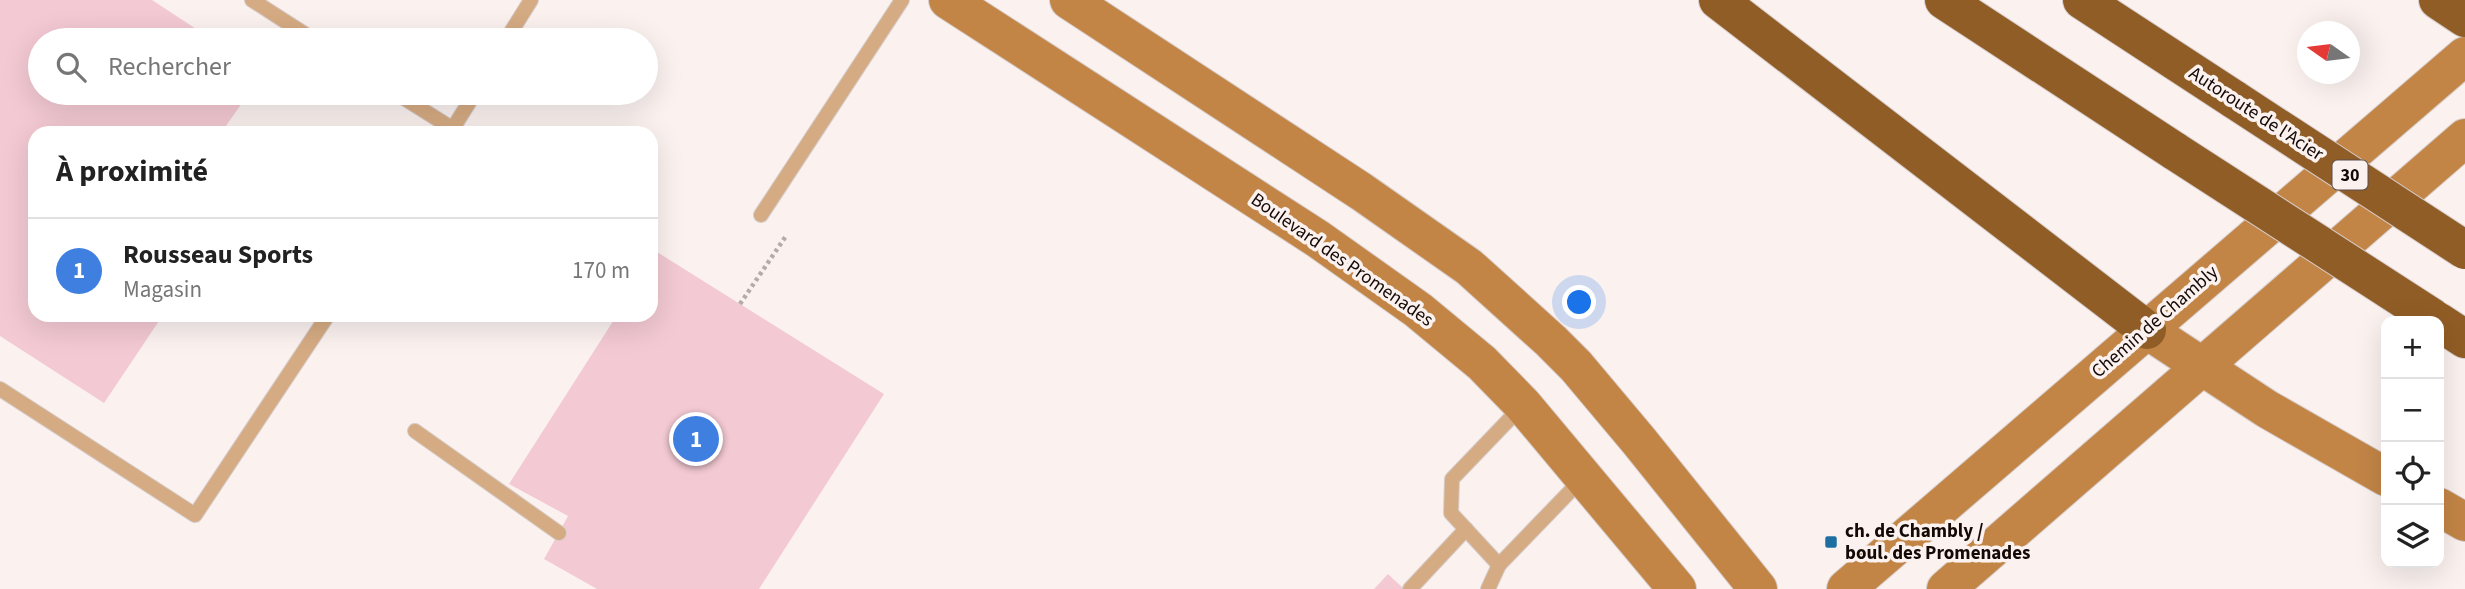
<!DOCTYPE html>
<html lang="fr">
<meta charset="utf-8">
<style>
body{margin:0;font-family:"Source Sans 3",sans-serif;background:#f6f6f6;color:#222}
.controls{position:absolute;right:21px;bottom:21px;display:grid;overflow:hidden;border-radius:14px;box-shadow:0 7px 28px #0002}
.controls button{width:63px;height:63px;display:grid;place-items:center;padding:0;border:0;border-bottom:2px solid #e0e0e0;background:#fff;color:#222;font:35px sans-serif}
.compass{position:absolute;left:2297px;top:21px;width:63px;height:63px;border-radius:50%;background:#fff;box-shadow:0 7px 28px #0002;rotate:284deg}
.you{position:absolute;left:1580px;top:303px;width:24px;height:24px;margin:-18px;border:5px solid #fff;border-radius:50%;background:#1a73e8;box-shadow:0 0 0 10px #1a73e833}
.badge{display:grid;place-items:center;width:46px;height:46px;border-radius:50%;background:#111827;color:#fff;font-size:23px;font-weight:700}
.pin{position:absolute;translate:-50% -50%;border:4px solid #fff;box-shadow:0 2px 7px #0006}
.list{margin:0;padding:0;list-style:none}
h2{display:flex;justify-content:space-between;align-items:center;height:91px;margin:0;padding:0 28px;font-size:30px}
h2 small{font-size:23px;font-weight:400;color:#767676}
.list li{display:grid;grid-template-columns:46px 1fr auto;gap:21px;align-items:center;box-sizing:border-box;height:105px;padding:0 28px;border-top:2px solid #e0e0e0}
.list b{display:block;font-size:26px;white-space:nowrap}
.list p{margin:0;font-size:23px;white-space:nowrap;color:#767676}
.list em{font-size:23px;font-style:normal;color:#767676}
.icon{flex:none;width:38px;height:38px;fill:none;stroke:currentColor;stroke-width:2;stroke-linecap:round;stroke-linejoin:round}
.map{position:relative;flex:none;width:2465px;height:589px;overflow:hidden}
.search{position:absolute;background:#fff;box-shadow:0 7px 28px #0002;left:28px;top:28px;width:630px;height:77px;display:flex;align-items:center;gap:18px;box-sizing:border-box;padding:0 24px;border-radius:38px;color:#767676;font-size:26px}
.panel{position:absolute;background:#fff;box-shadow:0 7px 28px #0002;left:28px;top:126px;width:630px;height:196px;border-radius:21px}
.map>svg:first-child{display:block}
.building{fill:#f3c9d3}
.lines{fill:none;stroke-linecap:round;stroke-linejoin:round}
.lane-casing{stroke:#d6cdcb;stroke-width:16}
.secondary-casing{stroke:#d6cdcb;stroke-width:40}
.highway-casing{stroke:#d6cdcb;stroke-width:40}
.path{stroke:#b5aba9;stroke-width:4.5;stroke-dasharray:3.5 3.5;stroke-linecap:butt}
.lane{stroke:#d5ab83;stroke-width:14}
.secondary{stroke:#c38546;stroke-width:38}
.highway{stroke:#915d26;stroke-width:38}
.highway-bridge-casing{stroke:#d6cdcb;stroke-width:40;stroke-linecap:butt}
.highway-bridge{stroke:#915d26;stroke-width:38}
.poi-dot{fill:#1c6fa0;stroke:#fbf2f0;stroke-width:2.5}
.labels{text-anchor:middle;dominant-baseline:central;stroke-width:7;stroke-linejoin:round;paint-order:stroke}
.shield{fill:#fbf2f0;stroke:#5a4f4c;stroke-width:2}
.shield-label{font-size:18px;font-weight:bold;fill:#150906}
.street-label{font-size:19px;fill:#150906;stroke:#fbf2f0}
.poi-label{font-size:19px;font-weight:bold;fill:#150906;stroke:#fbf2f0;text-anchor:start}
</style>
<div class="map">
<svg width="2465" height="589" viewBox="0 0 2465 589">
<rect width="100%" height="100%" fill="#fbf2f0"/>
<!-- building -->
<g class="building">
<polygon points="0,0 152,0 213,40 40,40 40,93 249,93 221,133 35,133 35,315 163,315 104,403 0,336"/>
<polygon points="657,252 884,394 759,589 597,589 544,559 568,516 509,484 617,315 651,315 651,261"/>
<polygon points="1388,574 1404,589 1374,589"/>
</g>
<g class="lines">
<defs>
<g id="lane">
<polyline points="252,0 314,40"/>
<polyline points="506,40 531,0"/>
<polyline points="396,93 453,129"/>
<polyline points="450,133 475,93"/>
<polyline points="761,215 902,0"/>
<polyline points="0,389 195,515 328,315"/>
<polyline points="1522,406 1452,479 1451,513 1499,565 1583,478"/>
<polyline points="415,431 559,533"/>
<polyline points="1410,589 1466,529"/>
<polyline points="1488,589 1499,565"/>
</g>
<g id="secondary">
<polyline points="948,0 1318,239 1418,310 1482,363 1523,405 1677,589"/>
<polyline points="1069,0 1362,192 1469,267 1551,341 1576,366 1639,441 1758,589"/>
<polyline points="2147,330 2267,409 2386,477"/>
<polyline points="2439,507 2465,522"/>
<polyline points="1846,589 2465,56"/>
<polyline points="1946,589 2465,138"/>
</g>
<g id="highway">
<polyline points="1718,0 2147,330"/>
<polyline points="1944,0 2176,152"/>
<polyline points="2082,0 2235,100"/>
<polyline points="2438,0 2465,18"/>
<polyline points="2439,322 2465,339"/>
</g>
</defs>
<!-- lane casing -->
<use href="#lane" class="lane-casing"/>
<!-- secondary casing -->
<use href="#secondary" class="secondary-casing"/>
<!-- highway casing -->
<use href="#highway" class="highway-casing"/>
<!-- path -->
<polyline class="path" points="740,304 786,236"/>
<!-- lane -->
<use href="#lane" class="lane"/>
<!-- secondary -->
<use href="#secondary" class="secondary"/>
<!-- highway -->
<use href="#highway" class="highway"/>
<defs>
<g id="highway-bridge">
<polyline points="2235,100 2465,250"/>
<polyline points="2176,152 2433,318"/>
</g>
</defs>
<!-- highway-bridge casing -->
<use href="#highway-bridge" class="highway-bridge-casing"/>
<!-- highway-bridge -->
<use href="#highway-bridge" class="highway-bridge"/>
</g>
<!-- markers -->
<rect class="poi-dot" x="1824" y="535" width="14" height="14" rx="3.5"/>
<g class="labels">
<!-- shield labels -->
<rect class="shield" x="2332.5" y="160.5" width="35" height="29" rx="5"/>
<g class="shield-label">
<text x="2350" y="175">30</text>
</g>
<!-- street labels -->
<g class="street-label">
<text transform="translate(2256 114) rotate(33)">Autoroute de l'Acier</text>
<text transform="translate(1342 260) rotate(35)">Boulevard des Promenades</text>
<text transform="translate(2155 322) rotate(-41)">Chemin de Chambly</text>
</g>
<!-- poi labels -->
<g class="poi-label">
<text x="1845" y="531">ch. de Chambly /<tspan x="1845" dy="22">boul. des Promenades</tspan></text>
</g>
</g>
</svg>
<div class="controls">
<button>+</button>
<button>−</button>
<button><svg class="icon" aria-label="locate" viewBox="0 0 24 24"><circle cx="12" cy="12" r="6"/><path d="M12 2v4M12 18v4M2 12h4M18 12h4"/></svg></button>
<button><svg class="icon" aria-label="layers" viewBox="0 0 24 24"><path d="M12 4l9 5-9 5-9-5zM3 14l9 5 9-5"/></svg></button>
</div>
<svg class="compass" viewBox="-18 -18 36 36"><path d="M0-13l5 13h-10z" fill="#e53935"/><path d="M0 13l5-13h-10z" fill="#767676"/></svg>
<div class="you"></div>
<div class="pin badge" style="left:696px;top:439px;background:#3f7fe0">1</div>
<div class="search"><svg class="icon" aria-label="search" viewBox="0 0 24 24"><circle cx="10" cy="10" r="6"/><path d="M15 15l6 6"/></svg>Rechercher</div>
<section class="panel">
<h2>À proximité<small></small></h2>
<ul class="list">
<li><span class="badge" style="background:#3f7fe0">1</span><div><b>Rousseau Sports</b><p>Magasin</p></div><em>170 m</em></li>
</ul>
</section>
</div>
